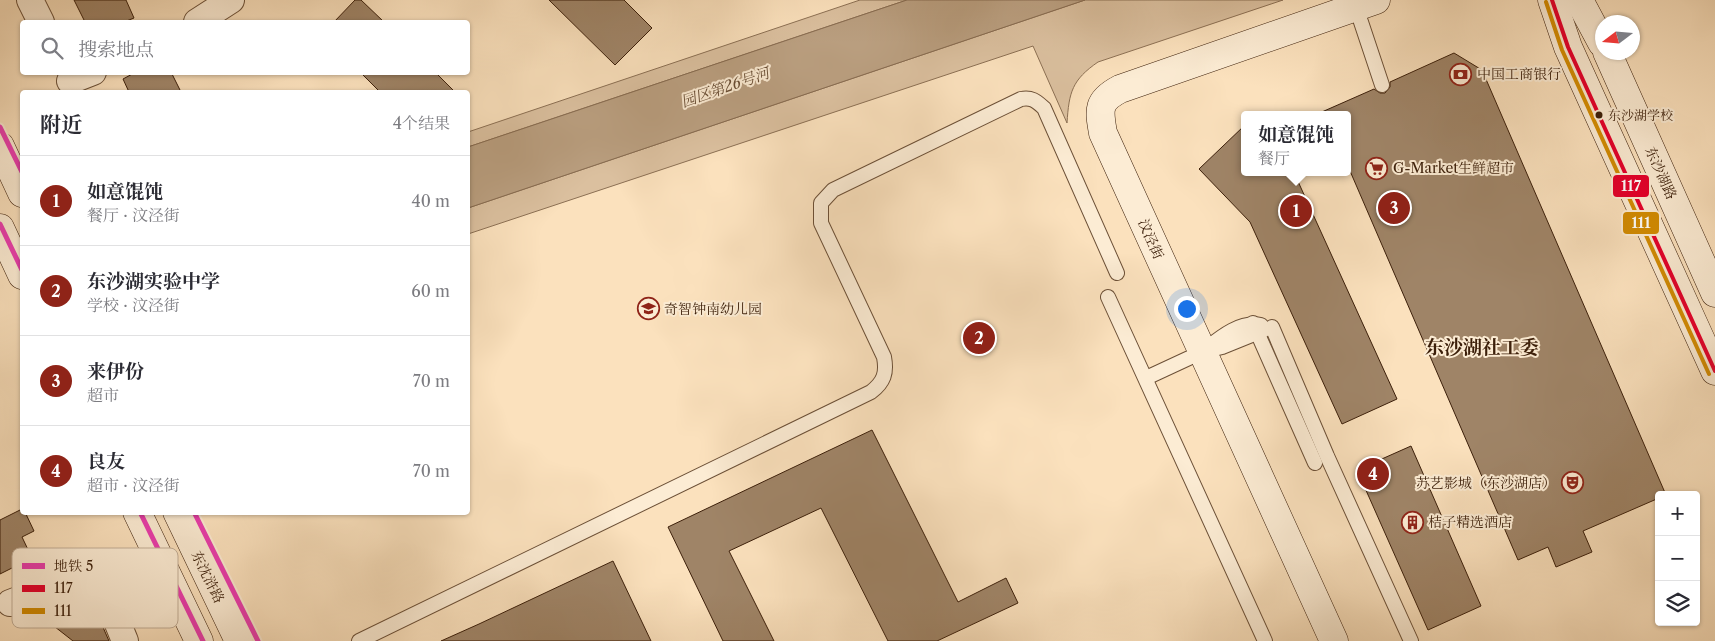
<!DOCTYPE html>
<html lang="zh">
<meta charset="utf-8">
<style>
body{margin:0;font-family:"Libre Caslon Text","Noto Serif SC",serif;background:#f2f2f3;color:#2b2b33}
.controls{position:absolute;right:15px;bottom:15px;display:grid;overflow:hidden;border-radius:5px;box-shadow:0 1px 4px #0004}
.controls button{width:45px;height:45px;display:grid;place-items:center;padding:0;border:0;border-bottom:1px solid #e1e1e2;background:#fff;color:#2b2b33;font:25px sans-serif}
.compass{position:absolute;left:1595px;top:15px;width:45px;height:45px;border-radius:50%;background:#fff;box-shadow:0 1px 4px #0004;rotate:254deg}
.you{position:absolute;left:1186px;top:308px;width:18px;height:18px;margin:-12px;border:4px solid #fff;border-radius:50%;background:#1a73e8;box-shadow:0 0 0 8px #1a73e833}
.badge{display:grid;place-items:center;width:32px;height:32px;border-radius:50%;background:#8f2418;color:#fff;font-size:16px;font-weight:700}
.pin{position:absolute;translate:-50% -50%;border:2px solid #fff;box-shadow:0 1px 5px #0006}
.popup{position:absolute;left:1241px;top:111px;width:110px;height:65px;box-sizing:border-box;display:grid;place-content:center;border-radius:5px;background:#fff;filter:drop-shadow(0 1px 4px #0005);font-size:16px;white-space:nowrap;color:#7c7c81}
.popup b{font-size:19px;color:#2b2b33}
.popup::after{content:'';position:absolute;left:50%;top:100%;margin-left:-10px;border:10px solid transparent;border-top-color:#fff}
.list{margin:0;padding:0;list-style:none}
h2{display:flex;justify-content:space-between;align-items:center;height:65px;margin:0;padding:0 20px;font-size:21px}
h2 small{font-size:16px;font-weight:400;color:#7c7c81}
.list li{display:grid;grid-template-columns:32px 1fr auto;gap:15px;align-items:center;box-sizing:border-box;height:90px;padding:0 20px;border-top:1px solid #e1e1e2}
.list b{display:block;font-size:19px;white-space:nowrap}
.list p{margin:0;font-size:16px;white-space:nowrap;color:#7c7c81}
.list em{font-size:16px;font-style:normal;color:#7c7c81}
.icon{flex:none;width:28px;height:28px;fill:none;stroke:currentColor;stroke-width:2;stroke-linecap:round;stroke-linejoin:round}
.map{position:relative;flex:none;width:1715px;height:641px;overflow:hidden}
.search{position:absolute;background:#fff;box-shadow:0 1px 4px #0004;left:20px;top:20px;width:450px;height:55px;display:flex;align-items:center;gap:12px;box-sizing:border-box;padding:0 18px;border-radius:5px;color:#7c7c81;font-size:19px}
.panel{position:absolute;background:#fff;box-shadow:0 1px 4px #0004;left:20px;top:90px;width:450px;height:425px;border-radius:5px}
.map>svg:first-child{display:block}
.green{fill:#dbc09f;stroke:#8c7054}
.water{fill:#ba9f80;stroke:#886c51}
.pier{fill:#fbe1bd}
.building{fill:#9f8467;stroke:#3c1f0a}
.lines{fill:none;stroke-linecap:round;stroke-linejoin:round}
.lane-casing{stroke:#6c5037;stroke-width:16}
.street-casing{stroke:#6c5037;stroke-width:28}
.secondary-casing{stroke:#3c1f0a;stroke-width:29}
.lane{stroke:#fcecd4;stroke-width:14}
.street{stroke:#fcecd4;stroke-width:26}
.secondary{stroke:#fcecd4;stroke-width:28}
.bus-1-casing{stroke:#fcecd4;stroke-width:8}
.bus-2-casing{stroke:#fcecd4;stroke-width:8}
.bus-1{stroke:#e4002b;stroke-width:4}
.bus-2{stroke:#d28b02;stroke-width:4}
.metro-1-casing{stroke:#fcecd4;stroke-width:9}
.metro-1{stroke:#e93cac;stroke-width:5}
.bus-dot{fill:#3c1f0a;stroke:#fcecd4;stroke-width:2}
.labels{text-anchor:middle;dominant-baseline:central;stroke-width:4;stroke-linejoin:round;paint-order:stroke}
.bus-label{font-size:13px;fill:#3c1f0a;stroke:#fcecd4;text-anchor:start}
.poi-label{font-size:14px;fill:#3c1f0a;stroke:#fcecd4;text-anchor:start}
.street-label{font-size:14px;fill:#3c1f0a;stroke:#fcecd4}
.water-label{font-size:15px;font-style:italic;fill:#684c33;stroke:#fcecd4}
.district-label{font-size:19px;font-weight:bold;fill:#3c1f0a;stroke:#fcecd4}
.key{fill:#fcecd4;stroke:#c2ae97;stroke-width:1}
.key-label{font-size:14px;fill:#3c1f0a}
.line-badge{stroke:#fcecd4;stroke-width:2}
.badge-label{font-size:14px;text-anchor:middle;font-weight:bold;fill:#fff}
</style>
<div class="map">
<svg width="1715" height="641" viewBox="0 0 1715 641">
<rect width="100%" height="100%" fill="#fbe1bd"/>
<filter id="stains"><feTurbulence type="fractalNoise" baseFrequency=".004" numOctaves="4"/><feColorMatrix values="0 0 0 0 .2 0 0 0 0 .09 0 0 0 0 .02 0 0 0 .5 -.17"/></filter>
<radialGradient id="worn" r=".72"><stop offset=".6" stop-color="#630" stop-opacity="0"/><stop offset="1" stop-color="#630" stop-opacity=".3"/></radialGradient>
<!-- green -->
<g class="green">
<polygon points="860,0 907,0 468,147 468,132"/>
<path d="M1085,0H1283L1098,62C1072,80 1069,92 1067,123L1033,46L468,234V208Z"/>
</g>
<!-- water -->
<polygon class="water" points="907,0 1085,0 468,208 468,147"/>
<!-- pier -->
<polygon class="pier" points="22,298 22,357 8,362 0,346 0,306"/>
<!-- building -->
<g class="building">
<polygon points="74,0 126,0 134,18 124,22 85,22"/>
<polygon points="355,0 361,0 384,22 334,22"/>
<polygon points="549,0 624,0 652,28 615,65"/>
<polygon points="1454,53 1482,70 1666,495 1659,495 1659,498 1583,531 1592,552 1556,567 1548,547 1518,560 1347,164 1347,115 1315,115 1374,89 1380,93 1385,93 1390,87 1390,82"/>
<polygon points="136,72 171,72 181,92 129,92 123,79"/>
<polygon points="360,72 435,72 455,92 380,92"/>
<polygon points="1245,125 1245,172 1291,172 1296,177 1397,399 1342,424 1250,222 1199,169"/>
<polygon points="872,430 958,602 1006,578 1018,603 937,641 888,641 821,508 729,551 774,641 723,641 668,527"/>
<polygon points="1411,446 1481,606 1428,630 1357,470"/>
<polygon points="22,509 22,512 25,512 34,531 22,537 32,558 0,574 0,520"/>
<polygon points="613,561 651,641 441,641 479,624"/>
<polygon points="72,596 99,618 109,641 73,641 50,623"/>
</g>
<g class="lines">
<defs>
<g id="lane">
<polyline points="1356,7 1382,85"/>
<polyline points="1108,297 1265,641"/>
<polyline points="1253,323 1315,463"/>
<polyline points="1272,327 1327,456 1411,641"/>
<path d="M1207,348C1222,336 1241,321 1261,325"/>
<polyline points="1146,378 1202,352 1222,347 1264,330"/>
<path d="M359,641L871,392C884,382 887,373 884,357L821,223V203L833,190L1021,99C1032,97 1036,101 1044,108L1117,273"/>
</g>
<g id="street">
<polyline points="30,0 41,22"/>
<polyline points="197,22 231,0"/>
<polyline points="70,81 93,72"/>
<path d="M10,603L75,578C78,578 83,576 86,577C104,581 118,625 125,641"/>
</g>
<g id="secondary">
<polyline points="1552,0 1568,47 1715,371"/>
<polyline points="1579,0 1602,43"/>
<polyline points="1607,52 1715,293"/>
<polyline points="0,146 22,193"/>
<polyline points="0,228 22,275"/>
<polyline points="137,512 199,641"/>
<polyline points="177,512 239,641"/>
<path d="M1334,641L1103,133C1099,110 1097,101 1120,89L1376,0"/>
</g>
</defs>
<!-- lane casing -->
<use href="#lane" class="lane-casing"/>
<!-- street casing -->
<use href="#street" class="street-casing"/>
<!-- secondary casing -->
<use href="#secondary" class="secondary-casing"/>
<!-- lane -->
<use href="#lane" class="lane"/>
<!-- street -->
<use href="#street" class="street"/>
<!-- secondary -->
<use href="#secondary" class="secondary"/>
<defs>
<polyline id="bus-1" points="1552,0 1568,47 1715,371"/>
<polyline id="bus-2" points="1546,2 1562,50 1709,374"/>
</defs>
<!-- bus-1 casing -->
<use href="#bus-1" class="bus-1-casing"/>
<!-- bus-2 casing -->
<use href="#bus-2" class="bus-2-casing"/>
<!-- bus-1 -->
<use href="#bus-1" class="bus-1"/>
<!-- bus-2 -->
<use href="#bus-2" class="bus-2"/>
<defs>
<g id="metro-1">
<polyline points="0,127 22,172"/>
<polyline points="0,224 22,270"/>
<polyline points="140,512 203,641"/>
<polyline points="194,512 258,641"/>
</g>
</defs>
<!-- metro-1 casing -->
<use href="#metro-1" class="metro-1-casing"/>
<!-- metro-1 -->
<use href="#metro-1" class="metro-1"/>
</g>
<!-- icons -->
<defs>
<symbol id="bank-ring" viewBox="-11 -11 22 22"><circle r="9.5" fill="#fcecd4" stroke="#8f2418" stroke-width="1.5"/><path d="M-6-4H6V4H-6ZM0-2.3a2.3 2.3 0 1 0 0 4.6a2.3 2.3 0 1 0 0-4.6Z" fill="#8f2418"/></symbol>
<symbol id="supermarket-ring" viewBox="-11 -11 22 22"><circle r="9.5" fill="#fcecd4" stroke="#8f2418" stroke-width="1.5"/><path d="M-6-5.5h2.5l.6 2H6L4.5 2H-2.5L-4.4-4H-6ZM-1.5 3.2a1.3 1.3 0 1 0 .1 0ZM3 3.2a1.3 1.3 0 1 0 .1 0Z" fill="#8f2418"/></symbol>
<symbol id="school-ring" viewBox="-11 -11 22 22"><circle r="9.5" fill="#fcecd4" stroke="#8f2418" stroke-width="1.5"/><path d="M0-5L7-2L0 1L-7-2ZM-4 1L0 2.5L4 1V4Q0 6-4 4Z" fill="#8f2418"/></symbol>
<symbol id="theatre-ring" viewBox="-11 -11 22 22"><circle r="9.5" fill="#fcecd4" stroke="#8f2418" stroke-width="1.5"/><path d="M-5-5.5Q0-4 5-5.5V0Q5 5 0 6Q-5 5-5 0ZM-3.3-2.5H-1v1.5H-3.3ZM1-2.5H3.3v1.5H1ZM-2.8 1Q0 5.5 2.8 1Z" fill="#8f2418"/></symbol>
<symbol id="building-ring" viewBox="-11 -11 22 22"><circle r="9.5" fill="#fcecd4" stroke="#8f2418" stroke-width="1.5"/><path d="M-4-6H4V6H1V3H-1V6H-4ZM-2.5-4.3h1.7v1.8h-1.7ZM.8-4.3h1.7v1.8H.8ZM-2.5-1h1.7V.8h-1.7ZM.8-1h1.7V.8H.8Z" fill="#8f2418"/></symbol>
</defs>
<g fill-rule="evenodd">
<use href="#bank-ring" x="1448" y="62" width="25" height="25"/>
<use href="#supermarket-ring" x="1364" y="156" width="25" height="25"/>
<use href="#school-ring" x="636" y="296" width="25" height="25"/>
<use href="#theatre-ring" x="1560" y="470" width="25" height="25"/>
<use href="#building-ring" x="1400" y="510" width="25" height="25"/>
</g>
<!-- markers -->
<circle class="bus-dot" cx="1599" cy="115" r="4.5"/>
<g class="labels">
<!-- bus labels -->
<g class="bus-label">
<text x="1608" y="115">东沙湖学校</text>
</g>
<!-- poi labels -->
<g class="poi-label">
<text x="1477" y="74">中国工商银行</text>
<text x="1393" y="168">G-Market生鲜超市</text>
<text x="664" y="309">奇智钟南幼儿园</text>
<text x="1556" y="483" text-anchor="end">苏艺影城（东沙湖店）</text>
<text x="1428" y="522">桔子精选酒店</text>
</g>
<!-- street labels -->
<g class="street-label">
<text transform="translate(1661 173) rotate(66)">东沙湖路</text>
<text transform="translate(1151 239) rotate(66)">汶泾街</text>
<text transform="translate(208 577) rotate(64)">东沈浒路</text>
</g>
<!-- water labels -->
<g class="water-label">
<text transform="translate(725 87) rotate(-19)">园区第26号河</text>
</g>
<!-- district labels -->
<g class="district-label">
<text x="1482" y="347">东沙湖社工委</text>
</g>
</g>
<!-- legend -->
<rect x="12" y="548" width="166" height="80" rx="8" class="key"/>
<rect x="22" y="563" width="23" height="6" fill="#e93cac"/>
<rect x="22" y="585" width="23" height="7" fill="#e4002b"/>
<rect x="22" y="608" width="23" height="6" fill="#d28b02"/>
<g class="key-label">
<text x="54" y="571">地铁 5</text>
<text x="54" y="593">117</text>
<text x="54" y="616">111</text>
</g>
<g class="line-badge">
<rect x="1612" y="174" width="38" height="24" rx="5" fill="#e4002b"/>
<rect x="1622" y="211" width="38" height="24" rx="5" fill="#d28b02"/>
</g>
<g class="badge-label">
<text x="1631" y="191">117</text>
<text x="1641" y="228">111</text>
</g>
<rect width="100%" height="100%" filter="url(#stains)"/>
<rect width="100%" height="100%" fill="url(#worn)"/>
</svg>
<div class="controls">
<button>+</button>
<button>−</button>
<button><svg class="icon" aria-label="layers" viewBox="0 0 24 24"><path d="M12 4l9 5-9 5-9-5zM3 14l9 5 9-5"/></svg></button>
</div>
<svg class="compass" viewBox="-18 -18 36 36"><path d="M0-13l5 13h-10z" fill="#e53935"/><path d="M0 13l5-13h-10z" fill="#7c7c81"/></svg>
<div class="you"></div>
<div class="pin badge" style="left:1296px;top:211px">1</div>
<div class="popup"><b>如意馄饨</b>餐厅</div>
<div class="pin badge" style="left:979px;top:338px">2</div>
<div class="pin badge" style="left:1394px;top:208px">3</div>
<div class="pin badge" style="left:1373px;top:474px">4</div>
<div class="search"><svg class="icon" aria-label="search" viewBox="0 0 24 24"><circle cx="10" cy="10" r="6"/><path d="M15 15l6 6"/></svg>搜索地点</div>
<section class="panel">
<h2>附近<small>4个结果</small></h2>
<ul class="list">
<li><span class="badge">1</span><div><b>如意馄饨</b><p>餐厅 · 汶泾街</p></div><em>40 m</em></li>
<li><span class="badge">2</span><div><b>东沙湖实验中学</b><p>学校 · 汶泾街</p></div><em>60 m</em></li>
<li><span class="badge">3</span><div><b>来伊份</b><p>超市</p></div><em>70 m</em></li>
<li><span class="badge">4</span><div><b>良友</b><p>超市 · 汶泾街</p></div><em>70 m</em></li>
</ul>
</section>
</div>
